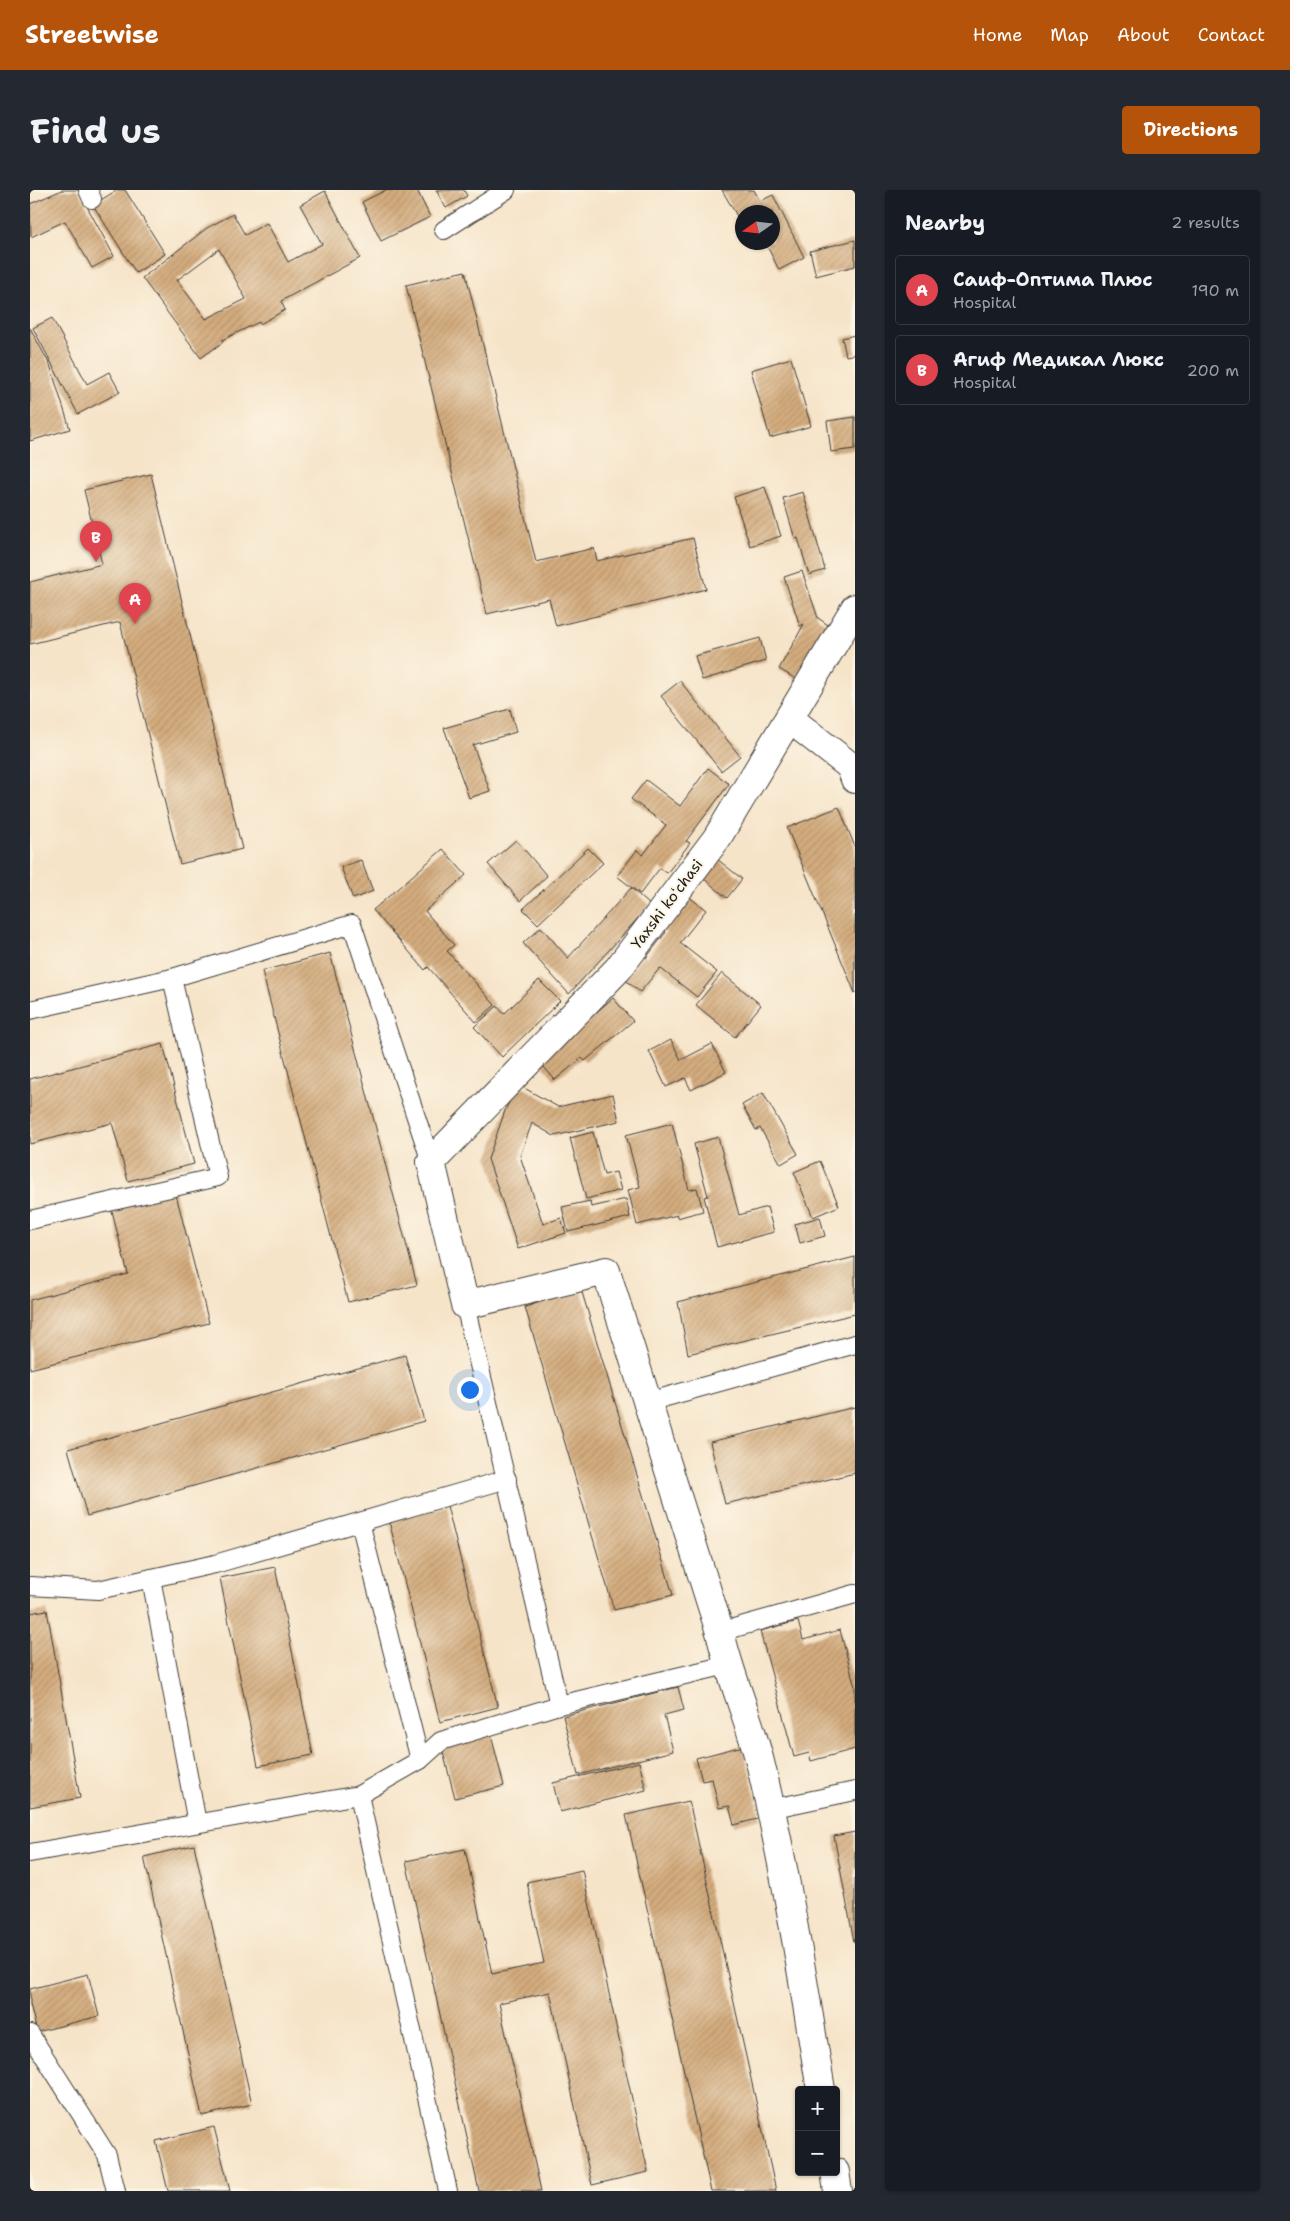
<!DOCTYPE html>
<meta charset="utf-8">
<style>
body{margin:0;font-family:"Shantell Sans",sans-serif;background:#242831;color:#f1f3f6}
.controls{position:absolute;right:15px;bottom:15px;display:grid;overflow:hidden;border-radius:5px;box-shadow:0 1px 4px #0004}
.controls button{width:45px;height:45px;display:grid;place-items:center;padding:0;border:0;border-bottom:1px solid #363941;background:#171b24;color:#f1f3f6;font:25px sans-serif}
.compass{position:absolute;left:705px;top:15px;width:45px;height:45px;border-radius:50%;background:#171b24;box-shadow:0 1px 4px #0004;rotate:256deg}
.you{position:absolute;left:439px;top:1199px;width:18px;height:18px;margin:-12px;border:4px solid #fff;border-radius:50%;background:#1a73e8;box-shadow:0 0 0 8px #1a73e833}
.badge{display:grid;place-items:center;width:32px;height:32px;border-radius:50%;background:#b45309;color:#fff;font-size:16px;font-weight:700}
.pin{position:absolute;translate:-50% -41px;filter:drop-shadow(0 1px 2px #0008)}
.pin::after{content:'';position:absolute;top:26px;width:18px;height:15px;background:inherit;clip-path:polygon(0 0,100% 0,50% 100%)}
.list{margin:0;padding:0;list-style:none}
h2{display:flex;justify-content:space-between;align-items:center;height:65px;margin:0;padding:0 20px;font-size:21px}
h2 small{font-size:16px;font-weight:400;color:#9ea1a6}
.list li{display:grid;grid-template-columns:32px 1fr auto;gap:15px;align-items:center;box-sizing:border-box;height:70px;margin:0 10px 10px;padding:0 10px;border:1px solid #363941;border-radius:5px}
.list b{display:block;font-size:19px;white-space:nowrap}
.list p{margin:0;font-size:16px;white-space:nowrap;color:#9ea1a6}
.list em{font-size:16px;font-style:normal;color:#9ea1a6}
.map{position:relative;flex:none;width:825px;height:2001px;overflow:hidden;border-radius:5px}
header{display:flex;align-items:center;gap:30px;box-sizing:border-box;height:70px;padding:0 25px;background:#b45309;color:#fff}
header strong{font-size:24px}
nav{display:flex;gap:28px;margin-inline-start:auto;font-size:18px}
.intro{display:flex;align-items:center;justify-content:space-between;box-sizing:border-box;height:120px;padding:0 30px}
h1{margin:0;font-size:35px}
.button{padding:12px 22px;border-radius:5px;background:#b45309;color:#fff;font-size:18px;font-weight:700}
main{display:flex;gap:30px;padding:0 30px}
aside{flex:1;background:#171b24;border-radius:5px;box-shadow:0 1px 4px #0004}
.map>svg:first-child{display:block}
.building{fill:url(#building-hatch);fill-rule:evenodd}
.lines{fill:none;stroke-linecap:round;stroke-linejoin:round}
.lane-casing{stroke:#3d3a36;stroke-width:20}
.street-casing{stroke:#3d3a36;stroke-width:30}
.lane{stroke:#fff;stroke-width:18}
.street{stroke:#fff;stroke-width:28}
.labels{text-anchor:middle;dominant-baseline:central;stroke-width:4;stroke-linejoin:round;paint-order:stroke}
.street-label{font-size:15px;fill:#1c1c1c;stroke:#fcf5e5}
</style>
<header>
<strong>Streetwise</strong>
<nav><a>Home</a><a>Map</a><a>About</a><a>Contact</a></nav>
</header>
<div class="intro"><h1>Find us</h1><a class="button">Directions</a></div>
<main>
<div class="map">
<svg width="825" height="2001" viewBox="0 0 825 2001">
<defs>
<pattern id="building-hatch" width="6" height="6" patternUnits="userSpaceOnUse" patternTransform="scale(1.25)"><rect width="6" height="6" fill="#d3ac7e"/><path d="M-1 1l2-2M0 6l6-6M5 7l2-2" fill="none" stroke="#b5936c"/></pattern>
</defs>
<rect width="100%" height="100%" fill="#fcf5e5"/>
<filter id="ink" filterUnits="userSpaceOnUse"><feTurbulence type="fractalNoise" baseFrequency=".02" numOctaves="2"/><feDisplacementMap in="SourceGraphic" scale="10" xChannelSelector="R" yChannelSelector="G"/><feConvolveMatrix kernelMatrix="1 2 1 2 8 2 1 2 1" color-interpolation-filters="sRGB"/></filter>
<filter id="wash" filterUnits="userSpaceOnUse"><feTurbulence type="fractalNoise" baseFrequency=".0096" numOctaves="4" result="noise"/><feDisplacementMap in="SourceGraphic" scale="20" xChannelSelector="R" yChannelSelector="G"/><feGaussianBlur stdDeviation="1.12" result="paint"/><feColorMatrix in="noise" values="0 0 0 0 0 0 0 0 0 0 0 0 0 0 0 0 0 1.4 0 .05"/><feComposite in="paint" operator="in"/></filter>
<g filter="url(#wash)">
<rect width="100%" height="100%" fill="#f6e4c9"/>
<g id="blocks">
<!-- building -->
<g class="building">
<polygon points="32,0 48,0 84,66 62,78 35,31 1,47 0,14"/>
<polygon points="87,0 95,0 135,64 106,83 63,15"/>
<polygon points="356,0 387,0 400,27 351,51 332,12"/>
<polygon points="406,0 434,0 437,6 416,18"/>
<polygon points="692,0 724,0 730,11 743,5 774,67 749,80 735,52 742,52 742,22 720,22 718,19 707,26"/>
<path d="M295,1L330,68L251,111L255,120L230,134L229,132L192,150L193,152L171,168L112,88L177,38L203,24L215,45L237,33L258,72L292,54L270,15ZM189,59L216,109L176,129L147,90Z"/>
<polygon points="825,50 825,76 786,86 780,61"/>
<polygon points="435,81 506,372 564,358 567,371 663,348 676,399 526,436 519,409 457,424 376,95"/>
<polygon points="22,128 57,194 79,182 90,202 48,224 3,138"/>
<polygon points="0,138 20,175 40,239 0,251"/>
<polygon points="825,145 825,164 816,166 812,148"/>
<polygon points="761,168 781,236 740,248 721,180"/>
<polygon points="825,227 825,259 801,262 797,231"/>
<polygon points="121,284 212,659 150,674 90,432 0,454 0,392 72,374 54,300"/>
<polygon points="735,297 751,346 720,356 704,307"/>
<polygon points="773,302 795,380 779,385 768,348 765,349 753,308"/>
<polygon points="772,381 788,428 798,435 766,489 749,479 774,434 770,436 754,387"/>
<polygon points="730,448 736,471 672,490 665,466"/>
<polygon points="650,491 710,566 691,581 631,506"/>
<polygon points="480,519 486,542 443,555 460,601 439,608 414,538"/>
<polygon points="678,578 699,594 656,651 660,653 637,683 630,678 610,704 587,686 607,660 613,665 636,635 601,609 616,590 650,616"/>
<polygon points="809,617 825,657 825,803 757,638"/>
<polygon points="486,650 517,686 490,711 458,674"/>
<polygon points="558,658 573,673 508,734 493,719"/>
<polygon points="413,659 436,685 395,721 424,755 417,761 465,815 446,832 398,777 395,780 343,720"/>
<polygon points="687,669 712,689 697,708 672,687"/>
<polygon points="331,670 343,701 323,709 311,677"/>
<polygon points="601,698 620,715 539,804 493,753 511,737 538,768"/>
<polygon points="658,706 676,720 650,753 687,782 667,807 630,778 610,802 594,789 614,765 616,768 636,742 632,739"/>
<polygon points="300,763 387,1095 318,1112 232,781"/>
<polygon points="692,783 731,815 705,847 666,815"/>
<polygon points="509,790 530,811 472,867 444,837 467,816 474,824"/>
<polygon points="583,808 603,831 555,871 552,868 525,890 509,871"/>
<polygon points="641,850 651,870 682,854 696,882 661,900 655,888 636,897 619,861"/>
<polygon points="133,854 164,974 98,991 82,933 0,954 0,889"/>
<polygon points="489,895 528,917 583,904 589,931 524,946 502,933 490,966 513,1034 531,1028 536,1043 488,1059 458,969 476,918"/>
<polygon points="733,903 768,964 751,974 730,938 726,940 712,915"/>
<polygon points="642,933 659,1000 667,998 673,1021 647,1028 647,1025 607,1035 598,1000 610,997 596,945"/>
<polygon points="563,942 574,985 586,982 591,1000 556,1009 540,948"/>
<polygon points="688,947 709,1025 737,1017 744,1042 687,1057 674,1007 678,1006 664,954"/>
<polygon points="790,971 809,1016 783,1027 764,982"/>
<polygon points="144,997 179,1133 0,1179 0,1110 98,1084 80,1014"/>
<polygon points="596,1009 600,1027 538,1042 532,1017 560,1011 561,1017"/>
<polygon points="790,1027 795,1046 770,1053 765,1034"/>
<polygon points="825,1067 825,1124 658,1164 648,1112"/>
<polygon points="551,1099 643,1405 584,1420 495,1117"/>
<polygon points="375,1165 394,1231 57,1326 38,1259"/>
<polygon points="825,1217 825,1283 695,1314 680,1252"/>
<polygon points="417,1316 468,1517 410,1532 359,1331"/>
<polygon points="245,1377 283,1565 228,1576 190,1388"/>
<polygon points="17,1420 50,1608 0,1617 0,1423"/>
<polygon points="768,1431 773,1450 810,1440 825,1497 825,1559 781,1571 779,1563 764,1567 730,1441"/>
<polygon points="648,1497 654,1520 634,1525 643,1561 548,1585 533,1526"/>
<polygon points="461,1545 474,1596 425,1608 412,1558"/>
<polygon points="713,1556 731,1628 704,1635 699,1616 689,1618 682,1589 672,1591 666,1568"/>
<polygon points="609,1572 616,1600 530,1622 523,1593"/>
<polygon points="659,1611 746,2001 681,2001 596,1625"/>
<polygon points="825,1642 825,1752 824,1752 804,1646"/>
<polygon points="164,1655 222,1914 172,1926 114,1667"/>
<polygon points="435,1659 462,1784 514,1773 497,1692 552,1680 618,1982 562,1995 520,1802 469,1813 511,2001 449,2001 376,1671"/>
<polygon points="58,1784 69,1826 7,1842 0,1814 0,1799"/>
<polygon points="184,1937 200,2001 138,2001 126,1951"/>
</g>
</g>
</g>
<g filter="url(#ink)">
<use href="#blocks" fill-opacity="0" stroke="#3d3a36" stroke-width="1"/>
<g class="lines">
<defs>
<g id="lane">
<polyline points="58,0 62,9"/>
<polyline points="414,40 476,0"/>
<polyline points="0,820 142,788 322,734 401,972"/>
<polyline points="0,1030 188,987 142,788"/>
<polyline points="435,1115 529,1515"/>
<polyline points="618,1212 825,1154"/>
<polyline points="330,1332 390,1570"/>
<polyline points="121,1388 167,1633"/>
<polyline points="0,1396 68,1400 185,1374 477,1289"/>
<polyline points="690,1442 825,1404"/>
<polyline points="329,1605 418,2001"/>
<polyline points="740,1619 825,1601"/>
<polyline points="0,1663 329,1605 390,1570 411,1551 529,1515 697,1475"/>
<polyline points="0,1844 77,1965 86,2001"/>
</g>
<g id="street">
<polyline points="760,529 820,576 825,589"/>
<path d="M791,1900C773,1790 756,1680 730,1572C719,1528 700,1487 690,1442L576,1081L435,1115L401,972L588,779L687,648L825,418"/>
<polyline points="805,1982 808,2001"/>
</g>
</defs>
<!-- lane casing -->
<use href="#lane" class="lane-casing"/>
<!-- street casing -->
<use href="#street" class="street-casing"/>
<!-- lane -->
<use href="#lane" class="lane"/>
<!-- street -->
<use href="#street" class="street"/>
</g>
</g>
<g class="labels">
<!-- street labels -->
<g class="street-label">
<text transform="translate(637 714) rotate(-53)">Yaxshi koʻchasi</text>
</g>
</g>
</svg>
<div class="controls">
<button>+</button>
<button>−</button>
</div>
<svg class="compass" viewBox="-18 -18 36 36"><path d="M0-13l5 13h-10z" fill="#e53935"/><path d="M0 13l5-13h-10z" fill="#9ea1a6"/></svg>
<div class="you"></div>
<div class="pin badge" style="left:105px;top:434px;background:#e0444e">A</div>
<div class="pin badge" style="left:66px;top:372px;background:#e0444e">B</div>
</div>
<aside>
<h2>Nearby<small>2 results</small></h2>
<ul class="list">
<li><span class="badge" style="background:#e0444e">A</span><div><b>Саиф-Оптима Плюс</b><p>Hospital</p></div><em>190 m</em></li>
<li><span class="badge" style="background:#e0444e">B</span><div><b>Агиф Медикал Люкс</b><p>Hospital</p></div><em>200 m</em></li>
</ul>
</aside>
</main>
